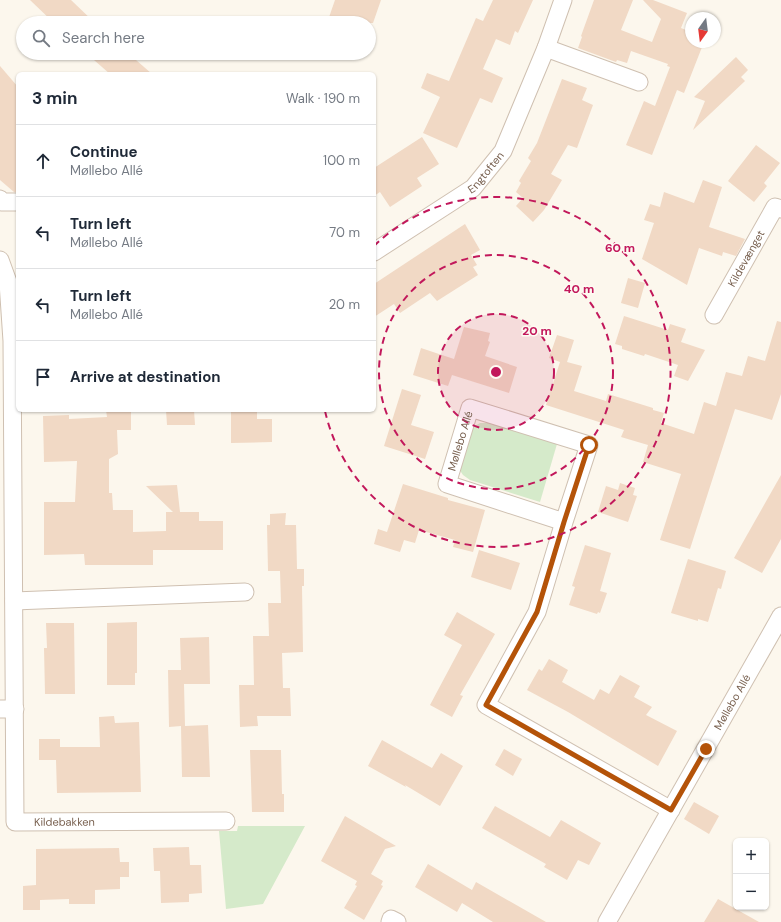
<!DOCTYPE html>
<meta charset="utf-8">
<style>
body{margin:0;font-family:"DM Sans",sans-serif;background:#f2f2f3;color:#1f2937}
.controls{position:absolute;right:12px;bottom:12px;display:grid;overflow:hidden;border-radius:6px;box-shadow:0 1px 3px #0004}
.controls button{width:36px;height:36px;display:grid;place-items:center;padding:0;border:0;border-bottom:1px solid #e0e1e3;background:#fff;color:#1f2937;font:20px sans-serif}
.compass{position:absolute;left:685px;top:12px;width:36px;height:36px;border-radius:50%;background:#fff;box-shadow:0 1px 3px #0004;rotate:194deg}
.stop{position:absolute;width:12px;height:12px;margin:-9px;border:3px solid #b45309;border-radius:50%;background:#fff}
.stop.end{background:#b45309;border-color:#fff;box-shadow:0 1px 4px #0008}
.list{margin:0;padding:0;list-style:none}
h2{display:flex;justify-content:space-between;align-items:center;height:52px;margin:0;padding:0 16px;font-size:17px}
h2 small{font-size:13px;font-weight:400;color:#747a83}
.list li{display:grid;grid-template-columns:26px 1fr auto;gap:12px;align-items:center;box-sizing:border-box;height:72px;padding:0 16px;border-top:1px solid #e0e1e3}
.list b{display:block;font-size:15px;white-space:nowrap}
.list p{margin:0;font-size:13px;white-space:nowrap;color:#747a83}
.list em{font-size:13px;font-style:normal;color:#747a83}
.icon{flex:none;width:22px;height:22px;fill:none;stroke:currentColor;stroke-width:2;stroke-linecap:round;stroke-linejoin:round}
.map{position:relative;flex:none;width:781px;height:922px;overflow:hidden}
.search{position:absolute;background:#fff;box-shadow:0 1px 3px #0004;left:16px;top:16px;width:360px;height:44px;display:flex;align-items:center;gap:10px;box-sizing:border-box;padding:0 14px;border-radius:22px;color:#747a83;font-size:15px}
.panel{position:absolute;background:#fff;box-shadow:0 1px 3px #0004;left:16px;top:72px;width:360px;height:340px;border-radius:6px}
.map>svg:first-child{display:block}
.green{fill:#d5eaca}
.building{fill:#f1d9c5}
.lines{fill:none;stroke-linecap:round;stroke-linejoin:round}
.street-casing{stroke:#cfc0b1;stroke-width:19}
.street{stroke:#fff;stroke-width:17}
.route{stroke:#b45309;stroke-width:5}
.ring{fill:none;stroke:#c2185b;stroke-width:2;stroke-dasharray:7 5}
.labels{text-anchor:middle;dominant-baseline:central;stroke-width:3;stroke-linejoin:round;paint-order:stroke}
.street-label{font-size:11px;fill:#78604f;stroke:#fefbf3}
.centre{fill:#c2185b;stroke:#fefbf3;stroke-width:2}
.ring-label{font-size:12px;text-anchor:middle;font-weight:bold;fill:#c2185b;stroke:#fefbf3;stroke-width:3;stroke-linejoin:round;paint-order:stroke}
</style>
<div class="map">
<svg width="781" height="922" viewBox="0 0 781 922">
<rect width="100%" height="100%" fill="#fcf7ed"/>
<!-- green -->
<g class="green">
<polygon points="480,423 488,423 557,444 540,502 470,480 463,475 459,469 473,427"/>
<polygon points="238,826 305,826 263,904 226,909 219,831 237,831"/>
</g>
<!-- building -->
<g class="building">
<polygon points="30,0 71,0 95,23 54,23"/>
<polygon points="335,0 381,0 373,23 327,23"/>
<polygon points="493,0 533,0 518,33 515,31 510,45 496,39 483,69 503,78 492,103 480,98 457,148 423,133 440,97 421,88 427,73 449,81 476,18 483,21"/>
<polygon points="594,0 633,0 621,30 652,42 661,19 643,0 653,0 687,13 681,28 691,32 691,42 704,42 684,93 677,90 652,155 626,145 644,101 655,106 670,67 667,66 668,64 631,51 627,63 617,60 616,62 578,48 582,37 581,36"/>
<polygon points="86,53 128,53 152,74 110,74"/>
<polygon points="736,57 748,70 741,77 745,81 693,130 705,101 694,97"/>
<polygon points="0,66 18,87 18,192 14,192 0,180"/>
<polygon points="562,79 587,88 582,100 593,105 577,148 568,145 551,174 562,180 544,210 533,222 516,206 523,198 516,192 521,183 519,181 531,161 528,158 537,143"/>
<polygon points="422,137 439,164 417,178 422,186 390,207 380,192 374,196 374,168"/>
<polygon points="756,145 780,163 764,183 767,186 754,202 728,181"/>
<polygon points="703,180 722,187 709,227 745,239 736,256 723,252 722,256 699,248 687,285 642,259 654,223 644,220 650,204 660,207 664,192 694,203"/>
<polygon points="465,224 480,250 471,255 477,265 473,267 478,275 437,301 430,293 400,313 394,304 374,317 374,284"/>
<polygon points="628,278 645,283 638,308 621,303"/>
<polygon points="624,316 668,330 670,324 686,329 681,342 705,350 688,381 674,376 678,365 645,354 644,356 622,349 622,346 615,344"/>
<polygon points="777,321 781,322 781,394 772,420 735,409 690,549 660,540 681,474 643,462 648,445 621,437 624,430 546,405 560,362 549,358 557,335 574,340 567,362 582,366 574,391 606,401 608,394 653,408 653,410 664,413 661,423 694,434 704,402 716,406 726,372 742,376 748,356 765,361"/>
<polygon points="464,327 490,333 488,341 490,342 485,356 517,367 509,393 452,375 448,386 413,375 421,348 454,359"/>
<polygon points="402,389 421,395 411,425 434,432 425,459 384,446"/>
<polygon points="106,410 131,410 131,430 117,430 118,454 109,459 109,493 112,493 113,510 133,510 133,532 166,531 166,512 173,512 146,486 177,485 180,512 199,512 199,521 223,521 223,550 153,550 153,565 85,565 84,554 44,555 44,502 75,502 77,461 44,462 43,416 69,415 69,419 107,417"/>
<polygon points="166,410 194,410 195,425 167,425"/>
<polygon points="231,410 257,410 257,419 272,419 272,442 231,443"/>
<polygon points="781,475 781,539 762,573 734,558"/>
<polygon points="620,483 635,488 633,495 637,496 628,522 598,512 606,486 618,490"/>
<polygon points="403,484 448,498 448,500 485,510 473,552 453,547 455,540 419,530 415,543 404,540 400,552 374,544 378,529 387,532"/>
<polygon points="286,513 285,525 296,525 297,569 304,569 304,586 302,586 303,652 282,653 283,688 290,688 291,716 257,716 258,726 240,727 239,685 254,685 253,636 269,636 268,603 281,603 280,571 268,571 267,525 270,525 270,514"/>
<polygon points="585,545 611,553 600,591 607,593 600,613 598,612 597,614 569,605 575,587 572,586"/>
<polygon points="479,550 520,563 511,590 471,577"/>
<polygon points="688,559 726,571 721,589 718,588 708,622 698,619 698,621 671,613"/>
<polygon points="457,612 495,634 460,695 463,696 452,717 430,705 462,645 444,635"/>
<polygon points="137,622 137,673 135,673 135,685 107,685 107,623"/>
<polygon points="46,623 74,623 75,694 45,694 44,648 47,648"/>
<polygon points="209,637 210,684 184,684 185,726 208,725 210,777 182,777 181,726 169,727 168,670 181,670 180,638"/>
<polygon points="549,659 568,670 562,682 594,700 600,689 609,694 620,675 640,686 634,697 652,707 646,715 677,731 658,766 568,712 527,690 539,669 542,671"/>
<polygon points="114,716 115,723 139,722 141,792 57,793 56,760 39,760 39,739 60,739 60,747 100,747 99,717"/>
<polygon points="382,740 432,768 441,753 463,766 440,806 405,785 406,787 368,766"/>
<polygon points="504,749 522,759 513,776 495,765"/>
<polygon points="250,750 281,750 282,794 284,794 284,812 252,812"/>
<polygon points="694,802 719,816 709,834 684,819"/>
<polygon points="495,806 550,837 561,820 601,843 589,865 578,860 567,880 544,867 546,864 482,828"/>
<polygon points="345,816 396,846 385,849 371,874 383,881 381,885 383,886 364,920 344,908 357,886 355,885 357,881 321,861"/>
<polygon points="189,847 190,865 201,865 202,893 189,894 189,902 161,903 160,871 154,871 153,848"/>
<polygon points="119,848 120,862 129,862 129,877 120,877 120,889 95,890 95,904 69,904 69,899 40,900 40,910 23,910 23,886 36,885 36,849"/>
<polygon points="428,864 472,890 476,882 546,922 493,922 462,903 457,912 415,887"/>
<polygon points="718,899 759,922 704,922"/>
</g>
<g class="lines">
<defs>
<g id="street">
<polyline points="546,48 639,82"/>
<polyline points="0,199 2,202 18,202"/>
<path id="s1" d="M374,252L473,188L503,151L546,48L563,0"/>
<path id="s2" d="M0,260L8,282L12,341L15,822L226,821"/>
<path id="s3" d="M714,315L775,207L781,209"/>
<path id="s4" d="M564,522L447,484L470,408L589,445L564,522L537,612L486,705L671,810"/>
<polyline points="14,601 245,592"/>
<polyline points="0,709 15,709"/>
<polyline points="390,922 391,919 397,922"/>
<path id="s5" d="M607,922L781,616"/>
</g>
</defs>
<!-- street casing -->
<use href="#street" class="street-casing"/>
<!-- street -->
<use href="#street" class="street"/>
</g>
<g class="lines">
<!-- route -->
<polyline class="route" points="589,445 564,522 537,612 486,705 671,810 706,749"/>
</g>
<!-- distance rings -->
<circle cx="496" cy="372" r="58" fill="#c2185b" fill-opacity=".12"/>
<g class="ring">
<circle cx="496" cy="372" r="58"/>
<circle cx="496" cy="372" r="117"/>
<path d="M374 246A175 175 0 1 1 325 411"/>
</g>
<g class="labels">
<!-- street labels -->
<g class="street-label">
<text stroke="none"><textPath href="#s1" startOffset="138">Engtoften</textPath></text>
<text stroke="none"><textPath href="#s3" startOffset="65">Kildevænget</textPath></text>
<text stroke="none"><textPath href="#s4" startOffset="168">Møllebo Allé</textPath></text>
<text stroke="none"><textPath href="#s5" startOffset="253">Møllebo Allé</textPath></text>
<text stroke="none"><textPath href="#s2" startOffset="613">Kildebakken</textPath></text>
</g>
</g>
<circle cx="496" cy="372" r="6" class="centre"/>
<g class="ring-label">
<text x="620" y="252">60 m</text>
<text x="579" y="293">40 m</text>
<text x="537" y="335">20 m</text>
</g>
</svg>
<div class="controls">
<button>+</button>
<button>−</button>
</div>
<svg class="compass" viewBox="-18 -18 36 36"><path d="M0-13l5 13h-10z" fill="#e53935"/><path d="M0 13l5-13h-10z" fill="#747a83"/></svg>
<div class="stop" style="left:589px;top:445px"></div>
<div class="stop end" style="left:706px;top:749px"></div>
<div class="search"><svg class="icon" aria-label="search" viewBox="0 0 24 24"><circle cx="10" cy="10" r="6"/><path d="M15 15l6 6"/></svg>Search here</div>
<section class="panel">
<h2>3 min<small>Walk · 190 m</small></h2>
<ul class="list">
<li><svg class="icon" aria-label="ahead" viewBox="0 0 24 24"><path d="M12 20V5M6 11l6-6 6 6"/></svg><div><b>Continue</b><p>Møllebo Allé</p></div><em>100 m</em></li>
<li><svg class="icon" aria-label="left" viewBox="0 0 24 24"><path d="M17 20v-9H6M10 6l-5 5 5 5"/></svg><div><b>Turn left</b><p>Møllebo Allé</p></div><em>70 m</em></li>
<li><svg class="icon" aria-label="left" viewBox="0 0 24 24"><path d="M17 20v-9H6M10 6l-5 5 5 5"/></svg><div><b>Turn left</b><p>Møllebo Allé</p></div><em>20 m</em></li>
<li><svg class="icon" aria-label="arrive" viewBox="0 0 24 24"><path d="M6 21V4h12l-3 4 3 4H6"/></svg><div><b>Arrive at destination</b></div></li>
</ul>
</section>
</div>
